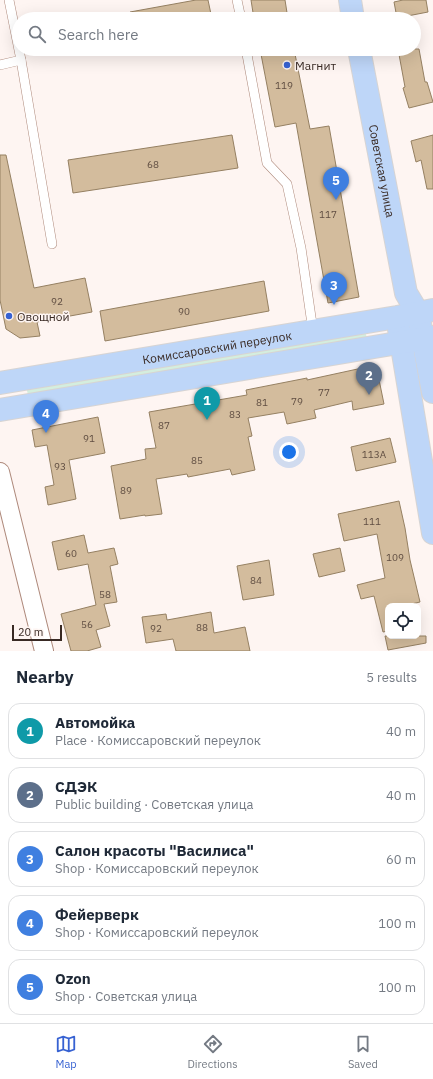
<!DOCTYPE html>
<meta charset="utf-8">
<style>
body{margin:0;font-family:"IBM Plex Sans",sans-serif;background:#f2f2f3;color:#1f2937}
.controls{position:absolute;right:12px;bottom:12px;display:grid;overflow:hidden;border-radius:8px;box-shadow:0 4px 16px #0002}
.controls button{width:36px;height:36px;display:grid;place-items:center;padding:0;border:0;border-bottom:1px solid #e0e1e3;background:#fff;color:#1f2937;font:20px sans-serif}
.scale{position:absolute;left:12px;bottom:10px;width:50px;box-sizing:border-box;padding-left:4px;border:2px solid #392a24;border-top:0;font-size:11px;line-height:14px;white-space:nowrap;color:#392a24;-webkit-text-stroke:3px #fef5f2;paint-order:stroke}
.you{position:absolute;left:289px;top:452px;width:14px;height:14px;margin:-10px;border:3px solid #fff;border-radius:50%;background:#1a73e8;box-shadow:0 0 0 6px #1a73e833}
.badge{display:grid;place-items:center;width:26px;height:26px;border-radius:50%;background:#3762d2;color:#fff;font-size:13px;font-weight:700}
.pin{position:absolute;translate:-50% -33px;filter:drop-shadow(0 1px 2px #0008)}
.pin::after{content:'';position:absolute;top:21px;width:14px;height:12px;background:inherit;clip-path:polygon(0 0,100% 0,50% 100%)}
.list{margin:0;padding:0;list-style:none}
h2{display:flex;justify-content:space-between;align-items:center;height:52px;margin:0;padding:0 16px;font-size:17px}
h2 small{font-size:13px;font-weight:400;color:#747a83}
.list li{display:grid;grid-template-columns:26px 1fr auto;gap:12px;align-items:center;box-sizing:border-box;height:56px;margin:0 8px 8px;padding:0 8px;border:1px solid #e0e1e3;border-radius:12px}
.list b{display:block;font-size:15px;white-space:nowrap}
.list p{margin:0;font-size:13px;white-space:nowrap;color:#747a83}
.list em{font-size:13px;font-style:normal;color:#747a83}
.icon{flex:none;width:22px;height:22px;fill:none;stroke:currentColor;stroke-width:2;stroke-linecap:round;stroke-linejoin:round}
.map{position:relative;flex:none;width:433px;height:651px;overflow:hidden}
.search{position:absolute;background:#fff;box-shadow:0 4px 16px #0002;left:12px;right:12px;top:12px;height:44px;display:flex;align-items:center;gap:10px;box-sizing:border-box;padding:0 14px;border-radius:22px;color:#747a83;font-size:15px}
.sheet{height:372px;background:#fff}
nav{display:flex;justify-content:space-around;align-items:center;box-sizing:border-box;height:56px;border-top:1px solid #e0e1e3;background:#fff;font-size:11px;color:#747a83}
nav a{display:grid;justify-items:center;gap:2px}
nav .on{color:#3762d2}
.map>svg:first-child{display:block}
.green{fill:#d4eede}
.building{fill:#d3bc9d;stroke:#958062}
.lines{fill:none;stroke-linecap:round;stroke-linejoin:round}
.lane-casing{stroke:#ae897b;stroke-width:10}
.street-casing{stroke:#ae897b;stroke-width:20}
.primary-casing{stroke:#d7d4d3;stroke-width:24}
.lane{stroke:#fff;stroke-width:9}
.street{stroke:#fff;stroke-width:18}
.primary{stroke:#bed6f8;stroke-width:22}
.poi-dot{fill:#3762d2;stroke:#fef5f2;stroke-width:1.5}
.labels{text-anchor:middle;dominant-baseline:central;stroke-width:3;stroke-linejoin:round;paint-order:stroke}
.number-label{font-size:10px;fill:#604e42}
.poi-label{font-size:12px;fill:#392a24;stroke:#fef5f2;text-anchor:start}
.street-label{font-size:12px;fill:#392a24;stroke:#fef5f2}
</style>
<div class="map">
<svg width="433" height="651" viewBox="0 0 433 651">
<rect width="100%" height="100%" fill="#fef5f2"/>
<!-- green -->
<polygon class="green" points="365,330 367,339 28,395 26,386"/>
<!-- building -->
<g class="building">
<polygon points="196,0 208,0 212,19 131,19 130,12"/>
<polygon points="251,0 285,0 288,19 254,19"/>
<polygon points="403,0 426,0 428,12 397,18 394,2"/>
<polygon points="260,49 294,49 310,129 329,126 359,297 328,303 296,123 275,127"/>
<polygon points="398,49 419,49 425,82 427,82 433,102 409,108 403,88 405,87"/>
<polygon points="232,135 238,168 73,193 68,160"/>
<polygon points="433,135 433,189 427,189 421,160 416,162 411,141"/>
<polygon points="0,155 6,155 34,288 85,278 92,312 37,322 40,336 20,338 6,329 0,300"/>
<polygon points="264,281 269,311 105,341 100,311"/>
<polygon points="376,365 384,404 353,410 352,401 314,410 316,418 287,424 284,412 248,418 252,436 248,437 255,470 232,475 230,469 188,477 187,474 156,479 162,514 145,516 145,515 120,519 111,466 146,459 145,449 156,448 149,412 247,395 246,390 307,378 307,380"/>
<polygon points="98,417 105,453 69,460 76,499 48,505 45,487 54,485 47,445 35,447 32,430"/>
<polygon points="390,438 396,462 356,471 351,447"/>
<polygon points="399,501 405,528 410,560 420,602 403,606 388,606 388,631 383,632 374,596 361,599 357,585 385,578 377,534 344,541 338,514"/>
<polygon points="84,535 88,553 114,548 118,564 110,566 117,602 104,604 110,626 96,630 101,647 87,651 71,651 61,614 96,605 88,564 58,570 52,542"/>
<polygon points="340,548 345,571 319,577 313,554"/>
<polygon points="269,560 274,595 243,600 237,566"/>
<polygon points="211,612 214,633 245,627 250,651 176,651 173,639 146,643 142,617 166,614 167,620"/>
<polygon points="385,636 426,636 426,643 388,650"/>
</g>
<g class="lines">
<defs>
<g id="lane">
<polyline points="237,0 241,19"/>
<polyline points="246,49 267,163 287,184 301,248 313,331"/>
<polyline points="21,60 52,244"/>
<polyline points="0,65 21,60 9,0"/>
</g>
<polyline id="street" points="0,472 44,651"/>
<g id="primary">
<polyline points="350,0 353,19"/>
<path id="s1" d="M359,49L406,293L418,313L433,392"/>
<polyline points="399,329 433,533"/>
<path id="s2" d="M0,383L397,317L433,310"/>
<polyline points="0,410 433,337"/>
</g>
</defs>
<!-- lane casing -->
<use href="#lane" class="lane-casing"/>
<!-- street casing -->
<use href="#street" class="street-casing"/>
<!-- primary casing -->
<use href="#primary" class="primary-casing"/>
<!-- lane -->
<use href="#lane" class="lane"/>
<!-- street -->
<use href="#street" class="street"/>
<!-- primary -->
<use href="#primary" class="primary"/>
</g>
<!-- markers -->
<g class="poi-dot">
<circle cx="287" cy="65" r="4"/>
<circle cx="9" cy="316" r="4"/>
</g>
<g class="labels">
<!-- number labels -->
<g class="number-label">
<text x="284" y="85">119</text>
<text x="153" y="164">68</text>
<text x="328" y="214">117</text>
<text x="57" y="301">92</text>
<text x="184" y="311">90</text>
<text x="324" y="392">77</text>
<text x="297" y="401">79</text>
<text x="262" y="402">81</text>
<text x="235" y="414">83</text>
<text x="164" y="425">87</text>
<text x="89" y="438">91</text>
<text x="374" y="454">113А</text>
<text x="197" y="460">85</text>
<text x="60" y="466">93</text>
<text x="126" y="490">89</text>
<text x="372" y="521">111</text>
<text x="71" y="553">60</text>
<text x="395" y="557">109</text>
<text x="256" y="580">84</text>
<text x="105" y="594">58</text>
<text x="87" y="624">56</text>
<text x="202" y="627">88</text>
<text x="156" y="628">92</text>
</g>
<!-- poi labels -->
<g class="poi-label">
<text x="295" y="65">Магнит</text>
<text x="17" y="316">Овощной</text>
</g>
<!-- street labels -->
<g class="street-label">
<text stroke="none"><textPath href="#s1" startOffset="124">Советская улица</textPath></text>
<text stroke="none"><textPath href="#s2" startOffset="220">Комиссаровский переулок</textPath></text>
</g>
</g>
</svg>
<div class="controls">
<button><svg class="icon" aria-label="locate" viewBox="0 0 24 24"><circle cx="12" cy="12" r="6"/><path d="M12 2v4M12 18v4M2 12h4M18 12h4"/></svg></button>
</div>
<div class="scale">20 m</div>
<div class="you"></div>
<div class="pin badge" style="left:207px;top:420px;background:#0f9aa8">1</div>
<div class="pin badge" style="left:369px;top:395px;background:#5c6f8a">2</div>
<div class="pin badge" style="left:334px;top:305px;background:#3f7fe0">3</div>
<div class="pin badge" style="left:46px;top:433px;background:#3f7fe0">4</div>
<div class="pin badge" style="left:336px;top:200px;background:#3f7fe0">5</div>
<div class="search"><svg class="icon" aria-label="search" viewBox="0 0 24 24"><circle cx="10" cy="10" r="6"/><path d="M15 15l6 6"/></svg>Search here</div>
</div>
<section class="sheet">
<h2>Nearby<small>5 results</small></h2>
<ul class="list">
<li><span class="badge" style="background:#0f9aa8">1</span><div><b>Автомойка</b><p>Place · Комиссаровский переулок</p></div><em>40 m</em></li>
<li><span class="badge" style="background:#5c6f8a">2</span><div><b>СДЭК</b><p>Public building · Советская улица</p></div><em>40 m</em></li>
<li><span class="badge" style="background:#3f7fe0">3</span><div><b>Салон красоты &quot;Василиса&quot;</b><p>Shop · Комиссаровский переулок</p></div><em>60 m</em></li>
<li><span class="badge" style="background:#3f7fe0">4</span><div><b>Фейерверк</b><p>Shop · Комиссаровский переулок</p></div><em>100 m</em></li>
<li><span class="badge" style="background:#3f7fe0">5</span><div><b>Ozon</b><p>Shop · Советская улица</p></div><em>100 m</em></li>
</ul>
</section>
<nav>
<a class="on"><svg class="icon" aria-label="map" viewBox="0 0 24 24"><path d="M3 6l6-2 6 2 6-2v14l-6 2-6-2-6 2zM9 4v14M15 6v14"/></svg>Map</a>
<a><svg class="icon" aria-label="directions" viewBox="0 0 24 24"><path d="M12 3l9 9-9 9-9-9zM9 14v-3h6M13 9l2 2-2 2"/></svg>Directions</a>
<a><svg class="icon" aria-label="saved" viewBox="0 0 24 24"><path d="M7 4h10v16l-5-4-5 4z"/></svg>Saved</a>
</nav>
